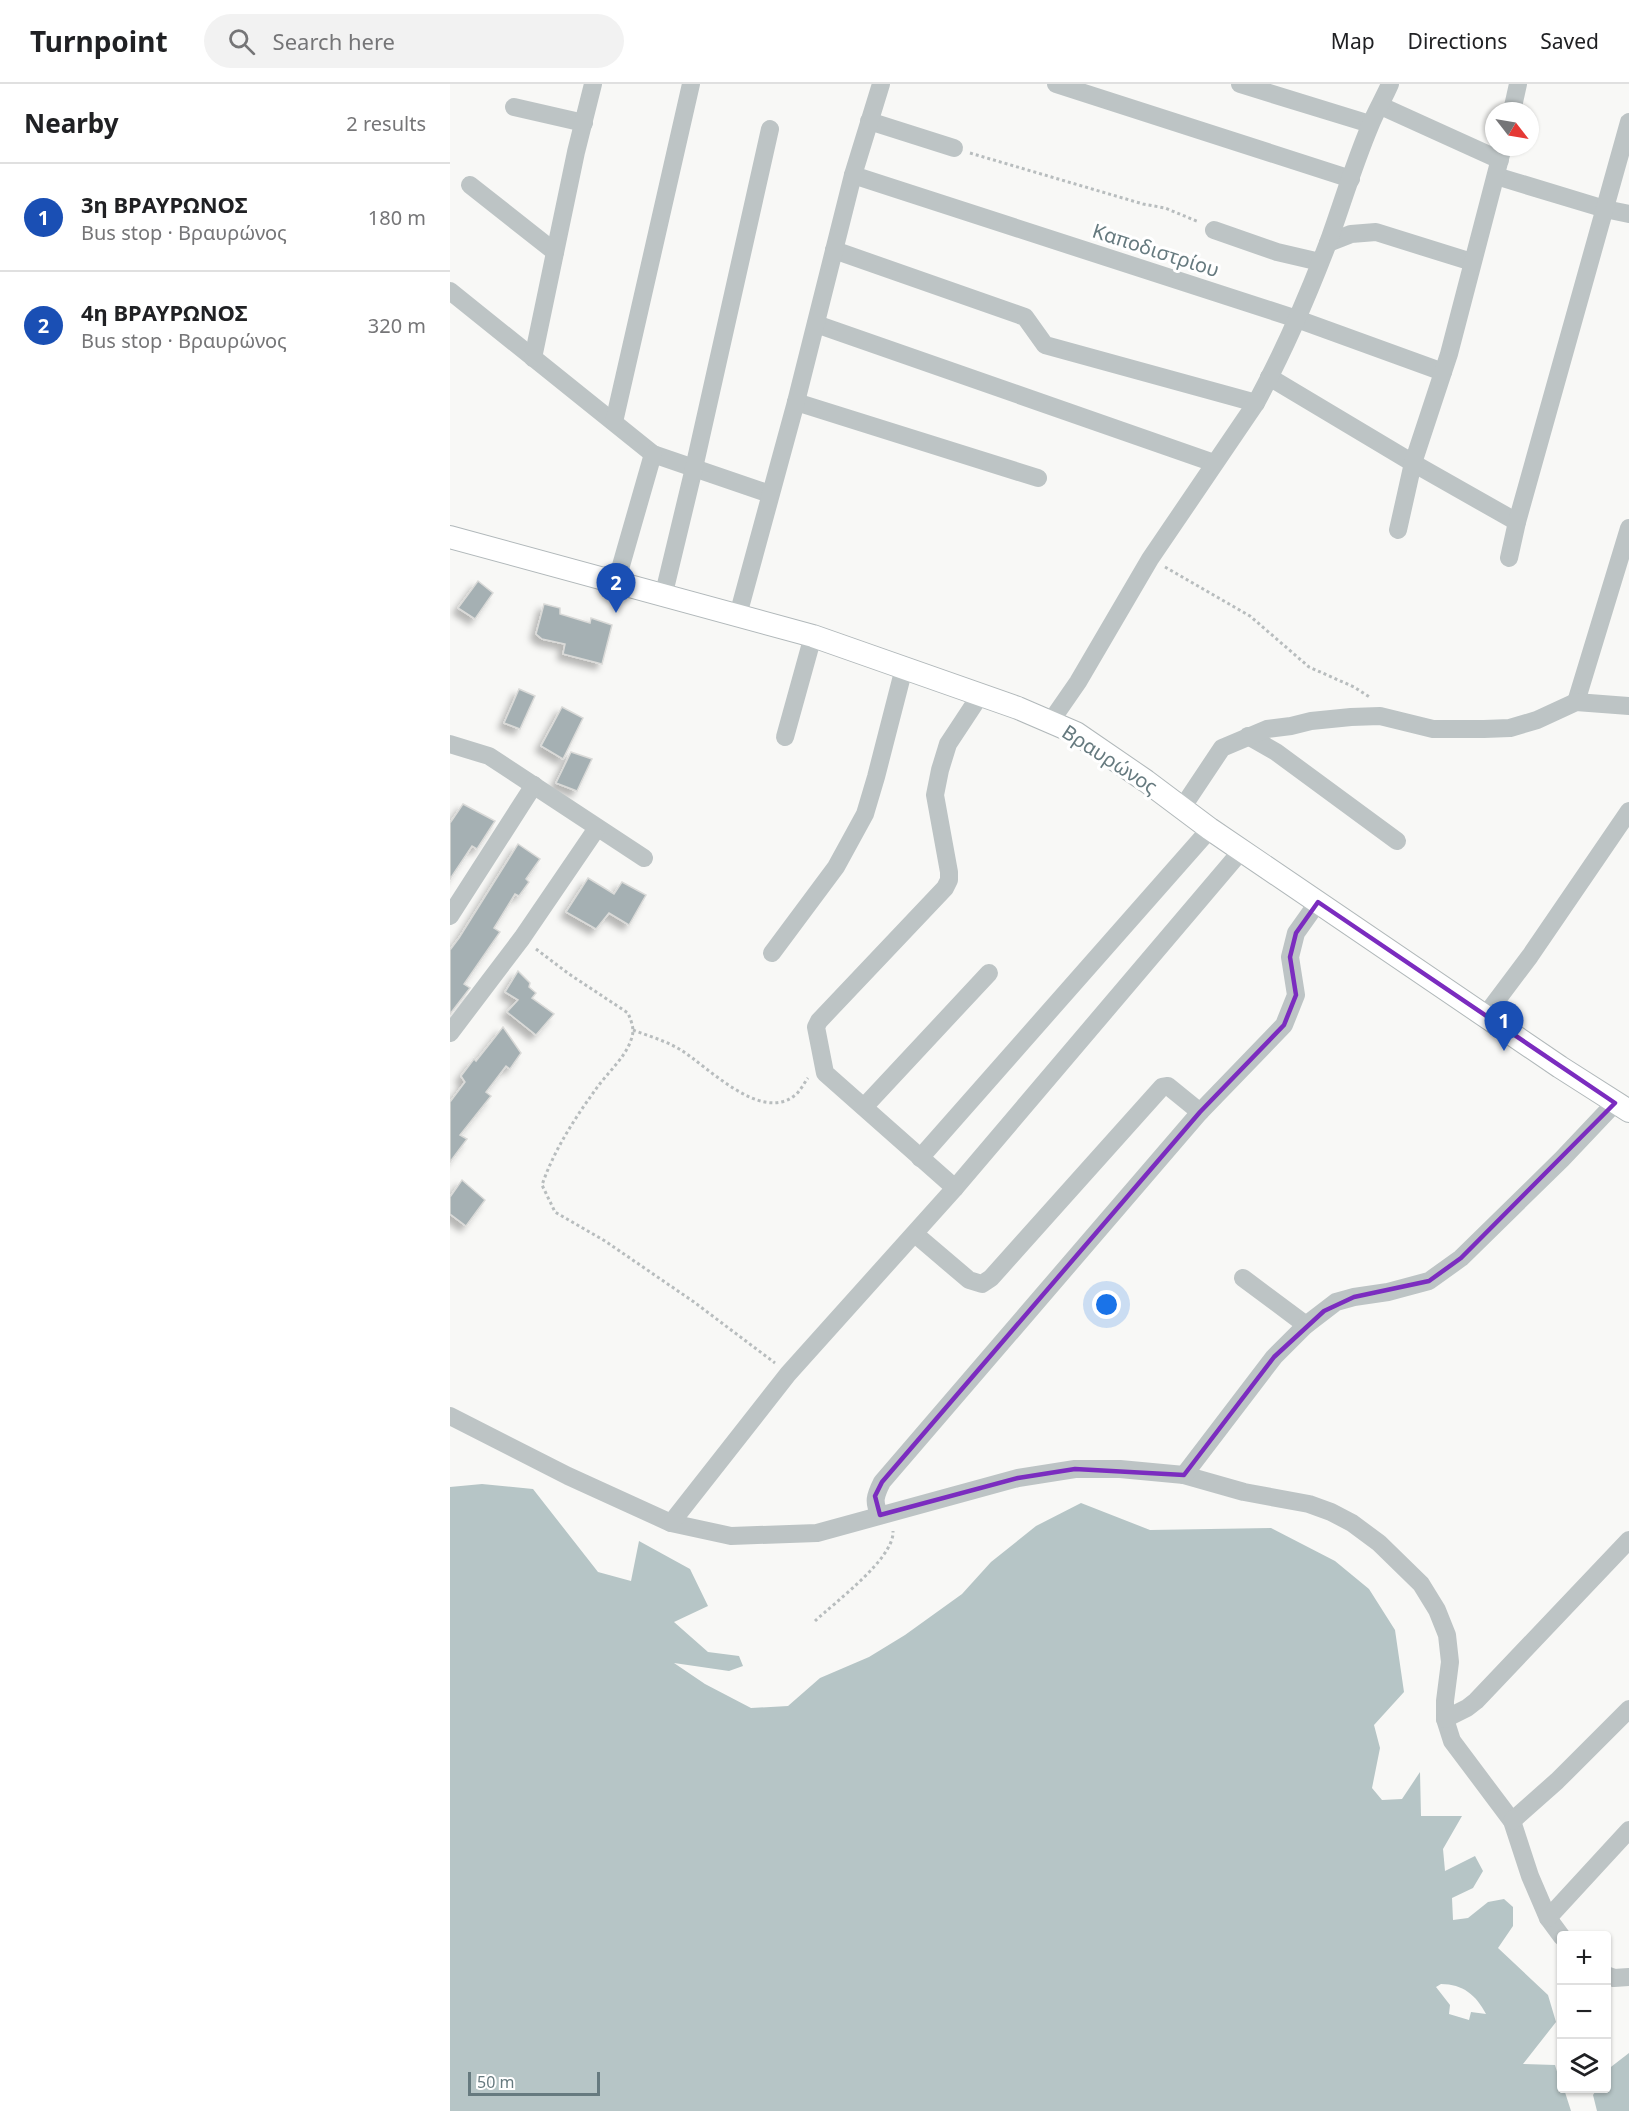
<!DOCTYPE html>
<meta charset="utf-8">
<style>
body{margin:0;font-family:"Noto Sans",sans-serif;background:#f2f2f2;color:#202124}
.controls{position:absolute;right:18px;bottom:18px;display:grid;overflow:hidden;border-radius:6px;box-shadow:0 2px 4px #0004}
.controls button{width:54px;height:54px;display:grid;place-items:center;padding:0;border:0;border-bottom:2px solid #e0e0e0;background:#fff;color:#202124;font:30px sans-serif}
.compass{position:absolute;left:1035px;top:18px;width:54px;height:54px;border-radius:50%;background:#fff;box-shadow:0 2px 4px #0004;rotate:121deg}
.scale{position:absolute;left:18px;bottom:15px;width:132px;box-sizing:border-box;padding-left:6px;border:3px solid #667a7f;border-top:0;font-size:16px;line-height:21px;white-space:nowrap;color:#667a7f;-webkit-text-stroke:4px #fff;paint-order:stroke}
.you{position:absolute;left:657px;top:1221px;width:21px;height:21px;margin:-15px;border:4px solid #fff;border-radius:50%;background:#1a73e8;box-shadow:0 0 0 9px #1a73e833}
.badge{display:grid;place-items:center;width:39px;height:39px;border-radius:50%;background:#0b8043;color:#fff;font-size:20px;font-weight:700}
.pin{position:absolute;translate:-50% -50px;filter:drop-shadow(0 2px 3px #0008)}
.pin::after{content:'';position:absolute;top:32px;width:21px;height:18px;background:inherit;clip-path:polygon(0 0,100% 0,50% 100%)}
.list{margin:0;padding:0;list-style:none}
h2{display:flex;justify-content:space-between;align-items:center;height:78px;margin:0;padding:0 24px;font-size:26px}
h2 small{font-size:20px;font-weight:400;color:#757577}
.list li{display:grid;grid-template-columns:39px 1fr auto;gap:18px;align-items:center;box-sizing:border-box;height:108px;padding:0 24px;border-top:2px solid #e0e0e0}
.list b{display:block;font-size:22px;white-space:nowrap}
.list p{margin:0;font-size:20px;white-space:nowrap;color:#757577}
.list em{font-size:20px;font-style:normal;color:#757577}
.icon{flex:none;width:33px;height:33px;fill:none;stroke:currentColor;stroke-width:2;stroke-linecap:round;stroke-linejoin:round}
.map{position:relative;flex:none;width:1179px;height:2027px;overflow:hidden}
header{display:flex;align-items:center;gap:36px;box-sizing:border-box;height:84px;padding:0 30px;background:#fff;border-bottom:2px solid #e0e0e0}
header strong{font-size:28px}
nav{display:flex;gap:33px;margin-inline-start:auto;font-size:21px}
.search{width:420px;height:54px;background:#f2f2f2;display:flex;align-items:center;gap:15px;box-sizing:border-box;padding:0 21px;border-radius:33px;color:#757577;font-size:22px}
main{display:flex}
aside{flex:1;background:#fff}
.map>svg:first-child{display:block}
.water{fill:#b6c5c6;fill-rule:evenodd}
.building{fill:#a5b0b3;stroke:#dadad8;stroke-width:1.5;filter:url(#shadow)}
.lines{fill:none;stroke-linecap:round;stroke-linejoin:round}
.major-casing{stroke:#b1b8ba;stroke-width:24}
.path{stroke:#b8bdbe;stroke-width:3;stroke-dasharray:3 3;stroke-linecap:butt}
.minor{stroke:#bdc4c5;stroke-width:18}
.major{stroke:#fff;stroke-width:22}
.marked{fill:none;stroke:#7b2cbf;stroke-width:4.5;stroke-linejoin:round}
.labels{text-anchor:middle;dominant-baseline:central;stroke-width:6;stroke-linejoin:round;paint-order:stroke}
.street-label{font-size:20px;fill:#667a7f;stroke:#fff}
</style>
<header>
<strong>Turnpoint</strong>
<div class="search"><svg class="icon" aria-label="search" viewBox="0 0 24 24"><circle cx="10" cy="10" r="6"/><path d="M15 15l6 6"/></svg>Search here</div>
<nav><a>Map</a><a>Directions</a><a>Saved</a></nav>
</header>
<main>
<aside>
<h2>Nearby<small>2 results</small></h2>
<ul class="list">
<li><span class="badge" style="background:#1a4fb4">1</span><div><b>3η ΒΡΑΥΡΩΝΟΣ</b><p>Bus stop · Βραυρώνος</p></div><em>180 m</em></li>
<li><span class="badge" style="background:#1a4fb4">2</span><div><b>4η ΒΡΑΥΡΩΝΟΣ</b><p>Bus stop · Βραυρώνος</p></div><em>320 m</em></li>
</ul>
</aside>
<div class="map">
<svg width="1179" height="2027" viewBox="0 0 1179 2027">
<defs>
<filter id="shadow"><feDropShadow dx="-5.5" dy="5.5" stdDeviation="3" flood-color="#0004"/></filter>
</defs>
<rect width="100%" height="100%" fill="#f8f8f6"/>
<!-- water -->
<g class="water">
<path d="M32,1400L83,1405L148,1488L181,1497L189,1457L240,1485L258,1522L224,1538L258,1568L289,1572L293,1582L279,1587L224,1579L255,1600L301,1624L338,1622L370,1594L419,1573L455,1551L512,1510L541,1478L586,1442L631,1419L700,1446L821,1444L885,1477L919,1505L945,1546L954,1608L924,1641L930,1664L922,1704L932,1716L952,1715L970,1688L971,1732H1012L993,1765L995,1787L1025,1772L1033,1787L1023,1804L1002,1814L1003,1836L1018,1834L1038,1818L1054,1815L1063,1823V1842L1048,1864L1098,1911L1106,1938L1073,1980L1105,1981L1112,2004L1114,2005L1121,2027H0V1403ZM991,1900C1013,1900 1026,1911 1036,1930L1021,1928L1019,1936L999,1930L1000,1921L986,1903Z"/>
<polygon points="1179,1969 1179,2027 1147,2027 1143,2011 1147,2005 1156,2004 1157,1986"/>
</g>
<!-- building -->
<g class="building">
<polygon points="28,497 43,509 25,535 8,524"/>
<polygon points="94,520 110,524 110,530 140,539 141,534 162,541 152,580 113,570 115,560 92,555 86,550"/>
<polygon points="69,605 85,612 70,645 54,639"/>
<polygon points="112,623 133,634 113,675 91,662"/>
<polygon points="121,668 142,675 127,707 106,699"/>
<polygon points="13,720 45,737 27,765 22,762 0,795 0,739"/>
<polygon points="68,760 90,775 76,795 79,798 69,812 65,810 44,844 50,848 14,900 20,904 0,930 0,866 9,854"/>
<polygon points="138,794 164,810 172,798 196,811 179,841 159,829 146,845 116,828"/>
<polygon points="68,887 80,899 79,903 86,909 82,914 104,930 86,951 57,928 68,916 55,908"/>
<polygon points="53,943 71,969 60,985 56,982 36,1008 41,1012 10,1051 17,1055 0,1078 0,1018 15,998 11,992 24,975 26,977"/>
<polygon points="12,1096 35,1116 16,1142 0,1130 0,1113"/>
</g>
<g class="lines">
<defs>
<polyline id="major" points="0,453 363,552 568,624 626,649 696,697 760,745 1110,983 1179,1027"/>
</defs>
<!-- major casing -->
<use href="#major" class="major-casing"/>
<!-- path -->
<g class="path">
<polyline points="520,69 693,120 715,124 749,138"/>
<polyline points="715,483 800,532 859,583 904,603 921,614"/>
<path d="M86,865L119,890L178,929C182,939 185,946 181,956C175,974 157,989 146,1005C125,1034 104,1066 92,1101L105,1128L155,1157L244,1218L325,1279"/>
<path d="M183,946C199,952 216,957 231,966C258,983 310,1038 344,1012C350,1008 354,999 358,994"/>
<path d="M365,1537C384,1519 445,1474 443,1447"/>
</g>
<!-- minor -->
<g class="minor">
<polyline points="606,0 901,95"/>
<polyline points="790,0 920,40"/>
<polyline points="931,22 1050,76"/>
<polyline points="64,23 134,39"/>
<polyline points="1062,27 1068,0"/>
<polyline points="419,37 504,64"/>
<polyline points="403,91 847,235 993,288"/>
<polyline points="1046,92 1155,125 1179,130"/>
<polyline points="20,101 105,168"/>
<polyline points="764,146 827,168 870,178"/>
<polyline points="878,159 901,150 926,148 1022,178"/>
<polyline points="384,166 575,233 595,261 806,319"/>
<polyline points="0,207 203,370 320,410"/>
<polyline points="366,240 764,379"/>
<polyline points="83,274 126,68 143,0"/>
<polyline points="819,293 963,379 1067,438"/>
<polyline points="346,318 588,394"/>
<polyline points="164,338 241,0"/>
<polyline points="948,446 963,379 999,270 1053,63"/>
<polyline points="1059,474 1067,438 1179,38"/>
<polyline points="166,499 203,370"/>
<polyline points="213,513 244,384 320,45"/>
<polyline points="288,531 346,318 403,91 431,0"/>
<polyline points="1126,618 1179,444"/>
<path d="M601,637L628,598L700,475L806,319C834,267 857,214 878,159C892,120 904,80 920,42C926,27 934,14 940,0"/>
<polyline points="798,652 826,668 947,757"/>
<polyline points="335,653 363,552"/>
<polyline points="0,660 39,672 194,774"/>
<polyline points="732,724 772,664 817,645 841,642 861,637 901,633 930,632 983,645 1034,645 1060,644 1087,636 1126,618 1179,622"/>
<polyline points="0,832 84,701"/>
<polyline points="322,869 386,783 415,730 426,693 454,584"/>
<polyline points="1035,932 1080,872 1179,727"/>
<polyline points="0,949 72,854 147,744"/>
<polyline points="414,1023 539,889"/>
<polyline points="470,1074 760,745"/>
<polyline points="505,1104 375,989 366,943 369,937 495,804 499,796 499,788 485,711 490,686 498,660 531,610"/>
<polyline points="465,1150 519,1196 532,1200 541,1194 712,1003 718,1002 750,1028"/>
<polyline points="793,1194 856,1241"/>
<polyline points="0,1332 118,1392 221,1439 281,1452 367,1449 568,1394 625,1385 670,1385 734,1391 794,1408 859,1420 881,1428 902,1439 929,1459 971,1500 987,1526 997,1551 1000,1578 995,1617 995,1635 1002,1657 1062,1737 1080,1792 1098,1834 1112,1853"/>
<polyline points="734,1391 824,1273 856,1241 886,1218 904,1213 938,1208 979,1197 1011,1174 1112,1075 1165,1019"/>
<path d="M430,1431C423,1418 425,1412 432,1398L750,1028L834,941L846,911L840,873L846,849L868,818"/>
<polyline points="221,1439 338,1290 505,1104 792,766"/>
<polyline points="995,1635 1017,1624 1026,1617 1179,1456"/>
<polyline points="1062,1737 1107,1697 1179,1625"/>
<polyline points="1098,1834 1179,1746"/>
<polyline points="1156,1891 1164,1894 1179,1893"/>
</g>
<!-- major -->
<use href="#major" class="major"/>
</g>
<!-- marked area -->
<path class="marked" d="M868,818L1165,1019L1011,1174L979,1197L904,1213L874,1227L824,1273L734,1391L625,1385L568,1394L430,1431L425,1412L432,1398L750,1028L834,941L846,911L840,873L846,849Z"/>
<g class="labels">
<!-- street labels -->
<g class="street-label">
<text transform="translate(706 166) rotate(18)">Καποδιστρίου</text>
<text transform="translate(660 675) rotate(33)">Βραυρώνος</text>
</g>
</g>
</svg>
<div class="controls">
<button>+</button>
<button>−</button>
<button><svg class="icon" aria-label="layers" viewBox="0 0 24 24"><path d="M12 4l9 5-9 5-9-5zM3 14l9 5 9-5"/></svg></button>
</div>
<svg class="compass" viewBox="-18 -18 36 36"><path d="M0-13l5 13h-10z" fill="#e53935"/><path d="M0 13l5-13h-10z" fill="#757577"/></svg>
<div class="scale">50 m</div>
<div class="you"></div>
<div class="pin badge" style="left:1054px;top:967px;background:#1a4fb4">1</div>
<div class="pin badge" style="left:166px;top:529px;background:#1a4fb4">2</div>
</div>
</main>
